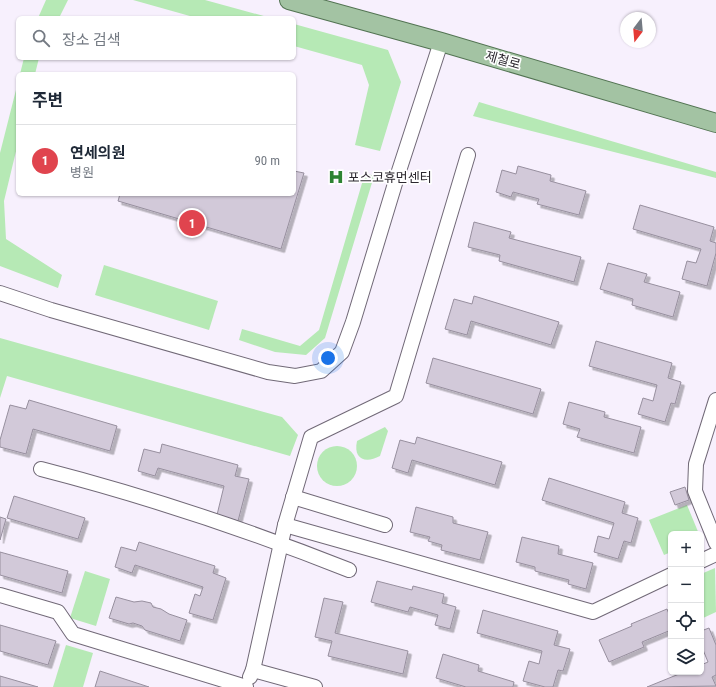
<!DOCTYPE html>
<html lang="ko">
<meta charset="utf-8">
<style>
body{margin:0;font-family:"Roboto Condensed","Noto Sans KR",sans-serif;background:#f6f6f7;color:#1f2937}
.controls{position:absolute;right:12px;bottom:12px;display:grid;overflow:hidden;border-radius:6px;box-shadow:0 1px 3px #0004}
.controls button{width:36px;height:36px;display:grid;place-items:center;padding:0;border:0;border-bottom:1px solid #e0e1e3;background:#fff;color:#1f2937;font:20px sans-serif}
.compass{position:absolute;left:620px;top:12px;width:36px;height:36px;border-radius:50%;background:#fff;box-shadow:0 1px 3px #0004;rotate:196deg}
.you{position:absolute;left:328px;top:358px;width:14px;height:14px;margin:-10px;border:3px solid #fff;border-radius:50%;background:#1a73e8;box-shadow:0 0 0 6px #1a73e833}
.badge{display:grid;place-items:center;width:26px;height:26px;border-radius:50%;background:#2d8332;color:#fff;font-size:13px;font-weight:700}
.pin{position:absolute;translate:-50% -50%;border:2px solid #fff;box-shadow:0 1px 4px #0006}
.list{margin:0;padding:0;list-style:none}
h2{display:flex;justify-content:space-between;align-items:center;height:52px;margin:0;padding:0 16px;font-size:17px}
h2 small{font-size:13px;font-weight:400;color:#747a83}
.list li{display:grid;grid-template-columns:26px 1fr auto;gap:12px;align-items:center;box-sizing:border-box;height:72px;padding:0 16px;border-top:1px solid #e0e1e3}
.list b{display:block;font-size:15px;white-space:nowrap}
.list p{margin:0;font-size:13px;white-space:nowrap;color:#747a83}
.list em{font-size:13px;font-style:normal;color:#747a83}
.icon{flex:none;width:22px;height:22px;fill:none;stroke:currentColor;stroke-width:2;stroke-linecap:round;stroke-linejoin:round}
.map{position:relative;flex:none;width:716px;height:687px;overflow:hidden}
.search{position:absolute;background:#fff;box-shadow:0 1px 3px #0004;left:16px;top:16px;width:280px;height:44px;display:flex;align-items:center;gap:10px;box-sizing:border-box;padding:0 14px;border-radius:6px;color:#747a83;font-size:15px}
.panel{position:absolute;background:#fff;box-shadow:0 1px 3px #0004;left:16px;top:72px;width:280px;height:124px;border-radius:6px}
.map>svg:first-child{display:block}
.green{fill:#b6e9b5}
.building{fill:#d2c9d9;stroke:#978f9e;filter:url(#shadow)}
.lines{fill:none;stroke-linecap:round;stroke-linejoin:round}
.minor-casing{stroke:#716977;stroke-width:16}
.major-casing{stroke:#527352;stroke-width:20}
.minor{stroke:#fff;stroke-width:14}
.major{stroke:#a3c3a3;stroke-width:18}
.labels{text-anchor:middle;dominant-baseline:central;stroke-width:3.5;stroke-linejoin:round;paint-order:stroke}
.street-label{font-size:13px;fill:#2c282f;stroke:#fff}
.poi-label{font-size:13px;fill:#2c282f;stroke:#fff;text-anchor:start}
</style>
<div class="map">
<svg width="716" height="687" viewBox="0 0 716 687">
<defs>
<filter id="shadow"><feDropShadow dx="3.5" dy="3.5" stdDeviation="0" flood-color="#0004"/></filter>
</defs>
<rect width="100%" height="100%" fill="#f7f0fd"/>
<!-- green -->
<g class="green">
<polygon points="46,0 68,0 59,18 38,18"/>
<polygon points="133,0 205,0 271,18 197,18"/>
<polygon points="294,24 388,50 401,82 380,151 355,145 369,85 362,65 294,46"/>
<polygon points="24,58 39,58 35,74 20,74"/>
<polygon points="18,82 18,143 4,201 6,239 62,275 58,288 0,266 0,153"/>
<polygon points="479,102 716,172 716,178 473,116"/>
<polygon points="365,173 374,176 325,338 306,355 275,352 239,340 242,329 300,346 319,330"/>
<polygon points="104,265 218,301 209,330 95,295"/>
<polygon points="0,338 282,417 298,435 290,456 7,376 0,398"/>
<path d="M385,427L388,431L380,456C365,464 353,459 357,441Z"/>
<circle cx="337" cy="466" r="20"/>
<polygon points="687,505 699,534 671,534 671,552 664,555 649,520"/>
<polygon points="715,568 716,612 701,619 701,574"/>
<polygon points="85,571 110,579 96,626 70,618"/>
<polygon points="66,645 93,653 83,687 53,687"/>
</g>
<!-- building -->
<g class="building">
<polygon points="518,166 551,175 550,181 586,191 579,215 537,204 539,199 513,192 511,197 496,192 502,170 516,174"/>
<polygon points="294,171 304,173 281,249 118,201 120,194 294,194"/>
<polygon points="640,205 714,227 710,241 716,243 716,253 707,286 682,279 687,261 696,263 701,249 633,229"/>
<polygon points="474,222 511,232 509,238 581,257 574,282 499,261 500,255 468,247"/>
<polygon points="608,263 647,274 644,282 680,292 673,317 632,305 633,299 600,289"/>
<polygon points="474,296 559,322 551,345 471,321 467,335 445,329 454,299 472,304"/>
<polygon points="596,341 672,363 668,378 681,382 675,404 671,403 665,422 638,414 643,398 653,401 657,385 589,366"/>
<polygon points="433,358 541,389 533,414 426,383"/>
<polygon points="29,400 117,426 110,451 33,429 26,454 0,447 0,440 10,405 26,409"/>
<polygon points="569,402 605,412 604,417 641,427 634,453 577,437 580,429 563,424"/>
<polygon points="417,437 502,462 495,485 412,460 408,473 392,468 400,440 415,444"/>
<polygon points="162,444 238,465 235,476 249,479 238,521 217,515 224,486 158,468 155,476 138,471 144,449 160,453"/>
<polygon points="549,478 625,502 622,513 638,518 631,543 624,541 618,559 594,552 598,536 609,539 614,523 542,500"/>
<polygon points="685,487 689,500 675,505 670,492"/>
<polygon points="14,496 85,518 78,539 7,518"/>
<polygon points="416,507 453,517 453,523 488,532 480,560 441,550 442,545 428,541 430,537 410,532"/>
<polygon points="0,517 6,519 0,540"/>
<polygon points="522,537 559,546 558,554 593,563 586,589 568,584 569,580 535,571 535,567 516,562"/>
<polygon points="139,542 215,566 213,573 226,578 213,620 189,613 195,594 200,596 203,587 135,565 132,573 115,567 121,547 136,551"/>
<polygon points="0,552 68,571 62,593 0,575"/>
<polygon points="377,581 412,590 413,586 444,594 442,603 456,607 450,629 435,625 438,615 410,607 408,612 371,602"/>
<polygon points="116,597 134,602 142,601 151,603 153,607 161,609 169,614 187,620 180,641 145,630 142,626 133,623 129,624 109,618"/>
<polygon points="324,598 343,602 335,633 408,651 403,674 328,656 332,641 315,637"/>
<polygon points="667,609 671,619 671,630 642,642 644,647 609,662 599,640 632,626 631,624"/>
<polygon points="483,610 558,631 554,645 570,649 563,671 558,670 553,687 545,687 523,681 529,661 539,664 542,651 477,633"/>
<polygon points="0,625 56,641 48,665 0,651"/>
<polygon points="709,628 716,645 716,675 712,677 716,686 647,687 684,672 701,672 701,665 708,662 701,645 701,631"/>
<polygon points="443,654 479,665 478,671 514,682 513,687 466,687 436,678"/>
<polygon points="100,671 149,687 95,687"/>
<polygon points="0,676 38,687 0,687"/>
</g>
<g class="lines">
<defs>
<g id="minor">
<polyline points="0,293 51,310 268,372 295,376 321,371 342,352 353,322 397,177 441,42"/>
<polyline points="716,400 696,464 695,491 716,543"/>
<path d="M41,469C146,496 248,530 349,570"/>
<polyline points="293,497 385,525"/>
<polyline points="285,525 593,612 671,575"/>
<polyline points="701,561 716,554"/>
<polyline points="0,595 58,612 73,634 246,687"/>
<polyline points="253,670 285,525 311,437 396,396 468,155"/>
<polyline points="250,677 253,670 315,687"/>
</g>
<polyline id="major" points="289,0 441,42 716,123"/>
</defs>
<!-- minor casing -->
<use href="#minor" class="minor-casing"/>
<!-- major casing -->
<use href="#major" class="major-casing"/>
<!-- minor -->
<use href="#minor" class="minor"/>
<!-- major -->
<use href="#major" class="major"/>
</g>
<!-- icons -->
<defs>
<symbol id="hospital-bare" viewBox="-9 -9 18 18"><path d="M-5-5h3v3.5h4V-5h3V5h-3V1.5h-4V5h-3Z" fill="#2d8332" stroke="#fff" stroke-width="2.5" paint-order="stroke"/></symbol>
</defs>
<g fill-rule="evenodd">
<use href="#hospital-bare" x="325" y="166" width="22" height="22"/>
</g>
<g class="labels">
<!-- street labels -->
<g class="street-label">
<text transform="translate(503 60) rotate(16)">제철로</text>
</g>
<!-- poi labels -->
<g class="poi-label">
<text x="348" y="177">포스코휴먼센터</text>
</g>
</g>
</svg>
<div class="controls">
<button>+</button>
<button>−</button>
<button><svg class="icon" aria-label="locate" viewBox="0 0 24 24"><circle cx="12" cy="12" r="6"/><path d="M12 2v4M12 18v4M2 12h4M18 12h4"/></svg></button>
<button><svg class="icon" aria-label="layers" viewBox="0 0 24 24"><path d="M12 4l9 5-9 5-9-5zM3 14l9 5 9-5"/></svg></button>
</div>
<svg class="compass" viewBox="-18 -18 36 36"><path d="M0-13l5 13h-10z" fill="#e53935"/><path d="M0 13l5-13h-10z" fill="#747a83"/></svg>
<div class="you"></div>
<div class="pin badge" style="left:192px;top:223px;background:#e0444e">1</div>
<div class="search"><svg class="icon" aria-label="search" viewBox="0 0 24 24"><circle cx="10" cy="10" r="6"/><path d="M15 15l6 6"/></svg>장소 검색</div>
<section class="panel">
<h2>주변<small></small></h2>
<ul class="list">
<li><span class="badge" style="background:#e0444e">1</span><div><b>연세의원</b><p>병원</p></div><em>90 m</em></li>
</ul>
</section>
</div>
